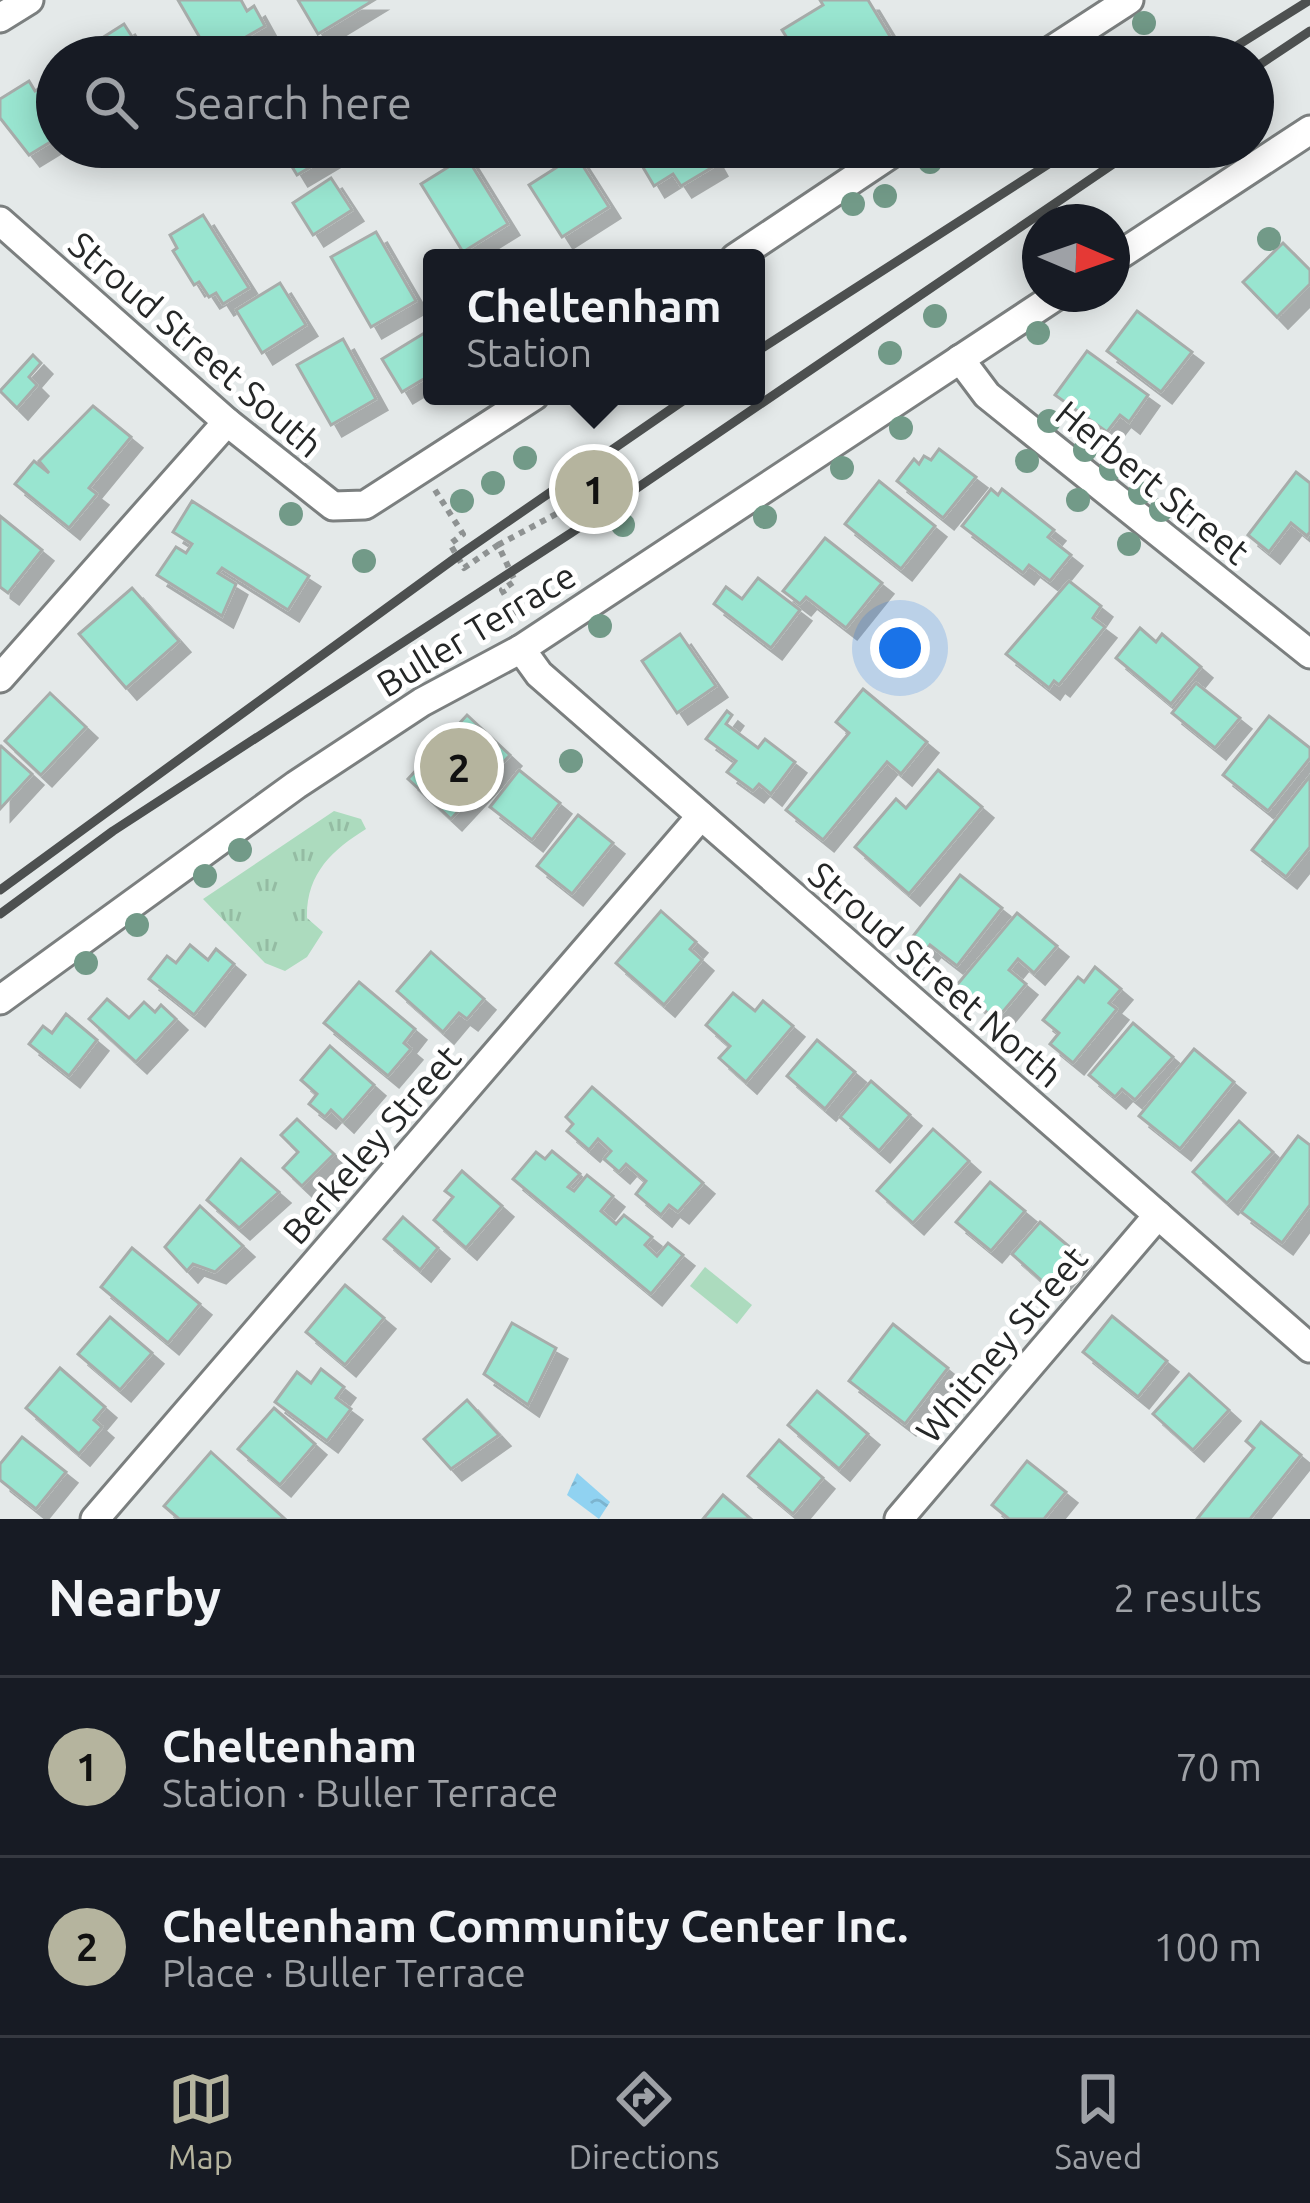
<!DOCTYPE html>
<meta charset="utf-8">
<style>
body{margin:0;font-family:Ubuntu,sans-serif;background:#242831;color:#f1f3f6}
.compass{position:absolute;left:1022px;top:204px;width:108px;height:108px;border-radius:50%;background:#171b24;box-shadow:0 6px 30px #0003;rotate:92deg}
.you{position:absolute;left:900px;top:648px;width:42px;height:42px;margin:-30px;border:9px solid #fff;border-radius:50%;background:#1a73e8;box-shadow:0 0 0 18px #1a73e833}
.badge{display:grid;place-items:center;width:78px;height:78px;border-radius:50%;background:#b5b49e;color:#111;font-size:39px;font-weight:700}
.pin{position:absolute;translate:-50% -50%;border:6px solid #fff;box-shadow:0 3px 12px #0006}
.popup{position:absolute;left:423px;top:249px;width:342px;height:156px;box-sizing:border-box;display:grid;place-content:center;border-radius:12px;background:#171b24;filter:drop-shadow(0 3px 9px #0005);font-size:39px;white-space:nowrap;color:#9ea1a6}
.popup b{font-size:45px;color:#f1f3f6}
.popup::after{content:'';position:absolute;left:50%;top:100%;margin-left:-24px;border:24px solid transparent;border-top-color:#171b24}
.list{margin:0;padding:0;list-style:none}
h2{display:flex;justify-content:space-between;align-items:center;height:156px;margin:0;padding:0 48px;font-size:51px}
h2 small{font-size:39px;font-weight:400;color:#9ea1a6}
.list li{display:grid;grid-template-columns:78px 1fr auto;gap:36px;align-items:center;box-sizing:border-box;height:180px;padding:0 48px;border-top:3px solid #363941}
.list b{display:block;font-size:45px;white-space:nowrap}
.list p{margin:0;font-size:39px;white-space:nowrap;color:#9ea1a6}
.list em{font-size:39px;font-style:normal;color:#9ea1a6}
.icon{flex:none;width:66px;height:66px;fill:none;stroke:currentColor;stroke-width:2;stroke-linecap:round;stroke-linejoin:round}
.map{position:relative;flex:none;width:1310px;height:1519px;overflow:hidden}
.search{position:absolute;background:#171b24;box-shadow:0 6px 30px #0003;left:36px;right:36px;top:36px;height:132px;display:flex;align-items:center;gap:30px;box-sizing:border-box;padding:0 42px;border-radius:66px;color:#9ea1a6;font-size:45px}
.sheet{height:516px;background:#171b24}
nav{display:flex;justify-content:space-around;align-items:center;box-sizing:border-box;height:168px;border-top:3px solid #363941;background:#171b24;font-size:33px;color:#9ea1a6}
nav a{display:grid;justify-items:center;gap:6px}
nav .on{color:#b5b49e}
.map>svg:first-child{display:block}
.grass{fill:url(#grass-tufts)}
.pitch{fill:#acdbbe}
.water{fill:url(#water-ripples)}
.building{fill:#99e5d0;stroke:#a7acaa;stroke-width:3;filter:url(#shadow)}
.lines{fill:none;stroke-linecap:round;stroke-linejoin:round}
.minor-casing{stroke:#7b7f7f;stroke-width:33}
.path{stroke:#8e9292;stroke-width:6;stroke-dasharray:6 6;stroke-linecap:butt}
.minor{stroke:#fff;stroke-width:27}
.rail{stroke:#4d5050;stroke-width:9}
.tree{fill:#729a88}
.labels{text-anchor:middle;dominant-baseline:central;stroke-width:10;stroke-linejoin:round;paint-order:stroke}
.street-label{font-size:36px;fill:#252727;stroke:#fff}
</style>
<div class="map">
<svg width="1310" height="1519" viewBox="0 0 1310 1519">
<defs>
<pattern id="grass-tufts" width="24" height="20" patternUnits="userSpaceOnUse" patternTransform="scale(3)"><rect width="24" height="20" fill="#acdbbe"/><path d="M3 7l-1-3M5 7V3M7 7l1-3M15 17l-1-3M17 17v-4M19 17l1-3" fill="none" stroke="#94bca3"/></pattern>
<pattern id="water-ripples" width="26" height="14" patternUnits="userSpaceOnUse" patternTransform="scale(3)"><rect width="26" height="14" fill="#90d2f1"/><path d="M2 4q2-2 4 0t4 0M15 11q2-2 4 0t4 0" fill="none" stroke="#7cb4cf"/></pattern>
<filter id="shadow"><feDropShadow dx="11" dy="11" stdDeviation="0" flood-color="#0004"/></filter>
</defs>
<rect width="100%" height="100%" fill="#e4e9e9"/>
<!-- grass -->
<path class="grass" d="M334,811L361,819L366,829C332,850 306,874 307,918L323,932L307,957L285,971L265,963L203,899Z"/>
<!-- pitch -->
<polygon class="pitch" points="705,1267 752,1305 737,1324 690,1286"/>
<!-- water -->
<polygon class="water" points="577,1473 610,1502 599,1519 567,1495"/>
<!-- building -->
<g class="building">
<polygon points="178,0 241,0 247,11 254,6 265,26 232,45 235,50 211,57"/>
<polygon points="298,0 374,0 318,34"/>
<polygon points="820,0 868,0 891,38 859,57 799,57 782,30 823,5"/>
<polygon points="124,24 145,57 72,57"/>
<polygon points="29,81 35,91 48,83 57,98 57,138 29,155 0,118 0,99"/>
<polygon points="280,147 338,147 339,150 297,175"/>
<polygon points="631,147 706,147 716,165 681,186 673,174 654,186"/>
<polygon points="576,155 609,207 562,237 529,185"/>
<polygon points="466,156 508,224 463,252 421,184"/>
<polygon points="331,178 352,210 313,235 293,203"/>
<polygon points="203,215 249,288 223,304 216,293 209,297 199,282 194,285 173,251 177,248 170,235"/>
<polygon points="376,232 416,301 371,327 331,257"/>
<polygon points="1283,243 1310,270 1310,284 1277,317 1243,282"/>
<polygon points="280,283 306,325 262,353 236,310"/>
<polygon points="1137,311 1192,352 1161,392 1107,351"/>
<polygon points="426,332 432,342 432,374 402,392 382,359"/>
<polygon points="343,339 376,399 331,425 297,365"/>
<polygon points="1087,351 1148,395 1129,422 1120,415 1107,432 1055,395"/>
<polygon points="33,355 41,363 29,377 37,385 17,408 0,391"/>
<polygon points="93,406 131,437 89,488 97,494 69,528 15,484 34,461 49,473 39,461"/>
<polygon points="939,449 976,477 943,518 897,481 914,459 919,464 924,456 931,460"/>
<polygon points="603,471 614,487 588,505 577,490"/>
<polygon points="1296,472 1310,483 1310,532 1307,536 1291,523 1269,552 1248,535"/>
<polygon points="879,481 935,526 901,569 845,524"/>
<polygon points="991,489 998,495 1002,489 1054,530 1048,537 1071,555 1050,581 1029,565 1023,573 962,526"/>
<polygon points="192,501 309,576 288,610 222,568 218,573 236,584 222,616 157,575 176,547 186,553 192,544 173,532"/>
<polygon points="0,516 42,550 8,593 0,587"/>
<polygon points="825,538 882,583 846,628 806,597 800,604 783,591"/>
<polygon points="758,578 800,610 771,648 714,604 726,587 742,599"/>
<polygon points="1069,581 1101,606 1093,618 1105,627 1059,685 1054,681 1049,688 1006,654"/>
<polygon points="132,588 179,641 126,688 79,634"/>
<polygon points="1140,628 1156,642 1162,634 1201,667 1171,704 1116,658"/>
<polygon points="680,634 716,686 677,713 642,661"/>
<polygon points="1196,683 1240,718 1215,748 1172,713"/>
<polygon points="863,689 927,742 901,774 887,762 823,840 786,810 849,733 836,722"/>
<polygon points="50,693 86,727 41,775 5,741"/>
<polygon points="727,711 732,715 726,724 758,748 765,739 795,762 771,794 759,784 753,791 727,772 736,761 706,739"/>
<polygon points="467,715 510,755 451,819 408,779"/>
<polygon points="1269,716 1310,748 1310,758 1268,811 1223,775"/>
<polygon points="1,746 32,774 0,809 0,747"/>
<polygon points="519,770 560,803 532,840 490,807"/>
<polygon points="938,770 982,807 909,894 855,847 896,799 906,808"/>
<polygon points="1310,776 1310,847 1286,877 1252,850"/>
<polygon points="578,815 613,843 572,894 537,866"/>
<polygon points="960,875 1002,908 957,966 930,945 922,956 907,944"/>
<polygon points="661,911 696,942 690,949 702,960 664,1005 616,963"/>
<polygon points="1017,913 1057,946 1034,973 1018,959 1009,970 1026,984 996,1020 956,986"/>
<polygon points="190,945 208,960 216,949 234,964 194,1015 149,979 167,956 176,963"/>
<polygon points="431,952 484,999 467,1019 459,1013 443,1032 397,991"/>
<polygon points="1095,967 1121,989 1109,1003 1117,1009 1073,1063 1050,1044 1059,1033 1043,1020 1078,977 1084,982"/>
<polygon points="359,982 415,1029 404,1043 411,1049 388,1076 324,1023"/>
<polygon points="733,993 755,1011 763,1001 793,1026 746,1082 719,1058 730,1046 706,1025"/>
<polygon points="107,999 129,1018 144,1002 155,1012 161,1005 176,1019 136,1062 89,1019"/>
<polygon points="66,1014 97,1040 69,1076 29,1044 43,1026 52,1033"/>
<polygon points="1133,1023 1173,1057 1135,1100 1122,1089 1115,1097 1089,1075"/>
<polygon points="817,1040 855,1072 825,1109 787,1076"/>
<polygon points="330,1046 374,1085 343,1121 331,1110 325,1117 309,1104 317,1094 301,1080"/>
<polygon points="1194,1049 1234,1082 1180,1149 1139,1116"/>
<polygon points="871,1081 910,1115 879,1151 840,1117"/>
<polygon points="592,1087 703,1183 678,1212 669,1205 661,1215 636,1194 646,1181 626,1164 619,1172 604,1159 611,1151 598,1139 589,1150 567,1131 573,1124 566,1117"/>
<polygon points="297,1119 334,1154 302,1186 283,1168 298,1152 281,1135"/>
<polygon points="1239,1121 1273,1152 1227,1203 1193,1172"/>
<polygon points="933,1129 969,1161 913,1223 877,1191"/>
<polygon points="1298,1136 1310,1145 1310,1205 1282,1243 1241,1212"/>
<polygon points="552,1151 580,1174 568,1187 574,1191 587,1175 613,1196 601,1211 616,1224 624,1215 652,1237 645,1245 657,1256 668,1243 683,1255 651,1294 513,1179 536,1152 545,1159"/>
<polygon points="241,1159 279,1192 239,1228 207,1200"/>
<polygon points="462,1171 502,1206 466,1248 434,1220 453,1197 445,1191"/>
<polygon points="990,1182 1025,1211 991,1251 956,1222"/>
<polygon points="200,1206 243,1246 215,1272 193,1264 187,1271 165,1247"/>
<polygon points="403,1217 438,1248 420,1270 384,1239"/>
<polygon points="1040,1222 1079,1255 1050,1288 1012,1254"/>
<polygon points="132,1248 200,1304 168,1343 101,1287"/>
<polygon points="345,1285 384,1318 345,1365 306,1332"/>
<polygon points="1112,1316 1167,1361 1138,1397 1083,1352"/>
<polygon points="110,1317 152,1353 120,1390 78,1354"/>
<polygon points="512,1323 556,1348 528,1405 484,1374"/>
<polygon points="893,1324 948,1368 905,1424 849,1381"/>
<polygon points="60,1368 105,1407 94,1420 102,1427 79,1454 26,1408"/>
<polygon points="321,1369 344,1387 336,1398 351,1409 327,1441 275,1402 297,1372 311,1383"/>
<polygon points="1189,1374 1229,1410 1193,1450 1153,1414"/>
<polygon points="817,1391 868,1434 839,1469 788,1425"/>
<polygon points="467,1400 499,1435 451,1469 424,1439"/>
<polygon points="274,1408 315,1444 280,1485 238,1449"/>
<polygon points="1261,1422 1301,1455 1250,1519 1197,1519 1254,1448 1246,1441"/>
<polygon points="22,1437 66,1472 36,1509 0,1480 0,1464"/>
<polygon points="779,1440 823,1478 793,1514 748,1476"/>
<polygon points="211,1452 285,1519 179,1519 164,1506"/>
<polygon points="1027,1461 1066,1492 1044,1519 1009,1519 992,1505"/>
<polygon points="723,1495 751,1519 703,1519"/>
</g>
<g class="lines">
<defs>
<g id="minor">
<polyline points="0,18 29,0"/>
<polyline points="1041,57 1129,0"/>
<polyline points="0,221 227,422 333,506 365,505 534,396"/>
<polyline points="735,258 901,147"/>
<polyline points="1112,260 1310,130"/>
<polyline points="960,359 987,395 1310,654"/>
<polyline points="521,649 539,674 1310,1348"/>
<polyline points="0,678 227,422"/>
<polyline points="0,1000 296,785 422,702 521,649 1059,294"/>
<polyline points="95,1519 701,816"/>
<polyline points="899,1519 1158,1215"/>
</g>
</defs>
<!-- minor casing -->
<use href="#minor" class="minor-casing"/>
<!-- path -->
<g class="path">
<polyline points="435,490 463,534 450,544 464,568 498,545 515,581 502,590 519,619"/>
<polyline points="498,545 558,513"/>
</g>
<!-- minor -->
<use href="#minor" class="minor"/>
<!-- rail -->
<g class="rail">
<polyline points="1219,57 1310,0"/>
<polyline points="1253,69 1310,31"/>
<polyline points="756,352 1075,147"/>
<polyline points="0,890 458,556 690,396"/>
<polyline points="0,914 113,831 571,533 1138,147"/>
</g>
</g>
<!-- trees -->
<g class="tree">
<circle cx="1144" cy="23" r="12"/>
<circle cx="930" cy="162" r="12"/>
<circle cx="885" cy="196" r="12"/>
<circle cx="853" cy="204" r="12"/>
<circle cx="1269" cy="239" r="12"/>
<circle cx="935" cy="316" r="12"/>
<circle cx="1038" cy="333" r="12"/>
<circle cx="890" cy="353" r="12"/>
<circle cx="1049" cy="421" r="12"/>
<circle cx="901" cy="428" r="12"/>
<circle cx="1085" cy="450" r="12"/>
<circle cx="525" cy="458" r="12"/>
<circle cx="1027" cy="461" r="12"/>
<circle cx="842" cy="468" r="12"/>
<circle cx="1111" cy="469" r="12"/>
<circle cx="493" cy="483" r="12"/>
<circle cx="1140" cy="493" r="12"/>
<circle cx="1078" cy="500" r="12"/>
<circle cx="462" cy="501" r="12"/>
<circle cx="1161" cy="510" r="12"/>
<circle cx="291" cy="514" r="12"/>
<circle cx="765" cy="517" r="12"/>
<circle cx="623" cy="525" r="12"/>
<circle cx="1129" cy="544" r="12"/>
<circle cx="364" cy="561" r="12"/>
<circle cx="600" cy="626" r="12"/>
<circle cx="571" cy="761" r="12"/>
<circle cx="240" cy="850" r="12"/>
<circle cx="205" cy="876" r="12"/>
<circle cx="137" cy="925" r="12"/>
<circle cx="86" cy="963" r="12"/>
</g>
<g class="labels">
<!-- street labels -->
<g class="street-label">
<text transform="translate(196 344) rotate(41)">Stroud Street South</text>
<text transform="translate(1153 482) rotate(39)">Herbert Street</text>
<text transform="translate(476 629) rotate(-31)">Buller Terrace</text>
<text transform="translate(936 974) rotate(41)">Stroud Street North</text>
<text transform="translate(371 1144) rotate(-49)">Berkeley Street</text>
<text transform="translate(1001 1344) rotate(-50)">Whitney Street</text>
</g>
</g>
</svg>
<svg class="compass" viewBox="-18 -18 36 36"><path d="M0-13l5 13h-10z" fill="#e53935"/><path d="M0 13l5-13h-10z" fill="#9ea1a6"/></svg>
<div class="you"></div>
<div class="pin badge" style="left:594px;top:489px">1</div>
<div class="popup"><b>Cheltenham</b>Station</div>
<div class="pin badge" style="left:459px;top:767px">2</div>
<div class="search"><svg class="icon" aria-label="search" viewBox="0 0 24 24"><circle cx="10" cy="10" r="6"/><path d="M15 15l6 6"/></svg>Search here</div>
</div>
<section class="sheet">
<h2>Nearby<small>2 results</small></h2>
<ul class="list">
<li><span class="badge">1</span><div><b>Cheltenham</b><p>Station · Buller Terrace</p></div><em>70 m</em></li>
<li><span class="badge">2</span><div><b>Cheltenham Community Center Inc.</b><p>Place · Buller Terrace</p></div><em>100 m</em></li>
</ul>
</section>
<nav>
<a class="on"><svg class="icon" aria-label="map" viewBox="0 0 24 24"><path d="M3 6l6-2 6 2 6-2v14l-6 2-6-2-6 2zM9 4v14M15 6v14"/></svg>Map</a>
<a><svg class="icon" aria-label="directions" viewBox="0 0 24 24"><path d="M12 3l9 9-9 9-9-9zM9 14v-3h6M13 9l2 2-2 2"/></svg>Directions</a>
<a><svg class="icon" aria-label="saved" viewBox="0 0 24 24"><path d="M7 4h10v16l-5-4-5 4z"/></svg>Saved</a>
</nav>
